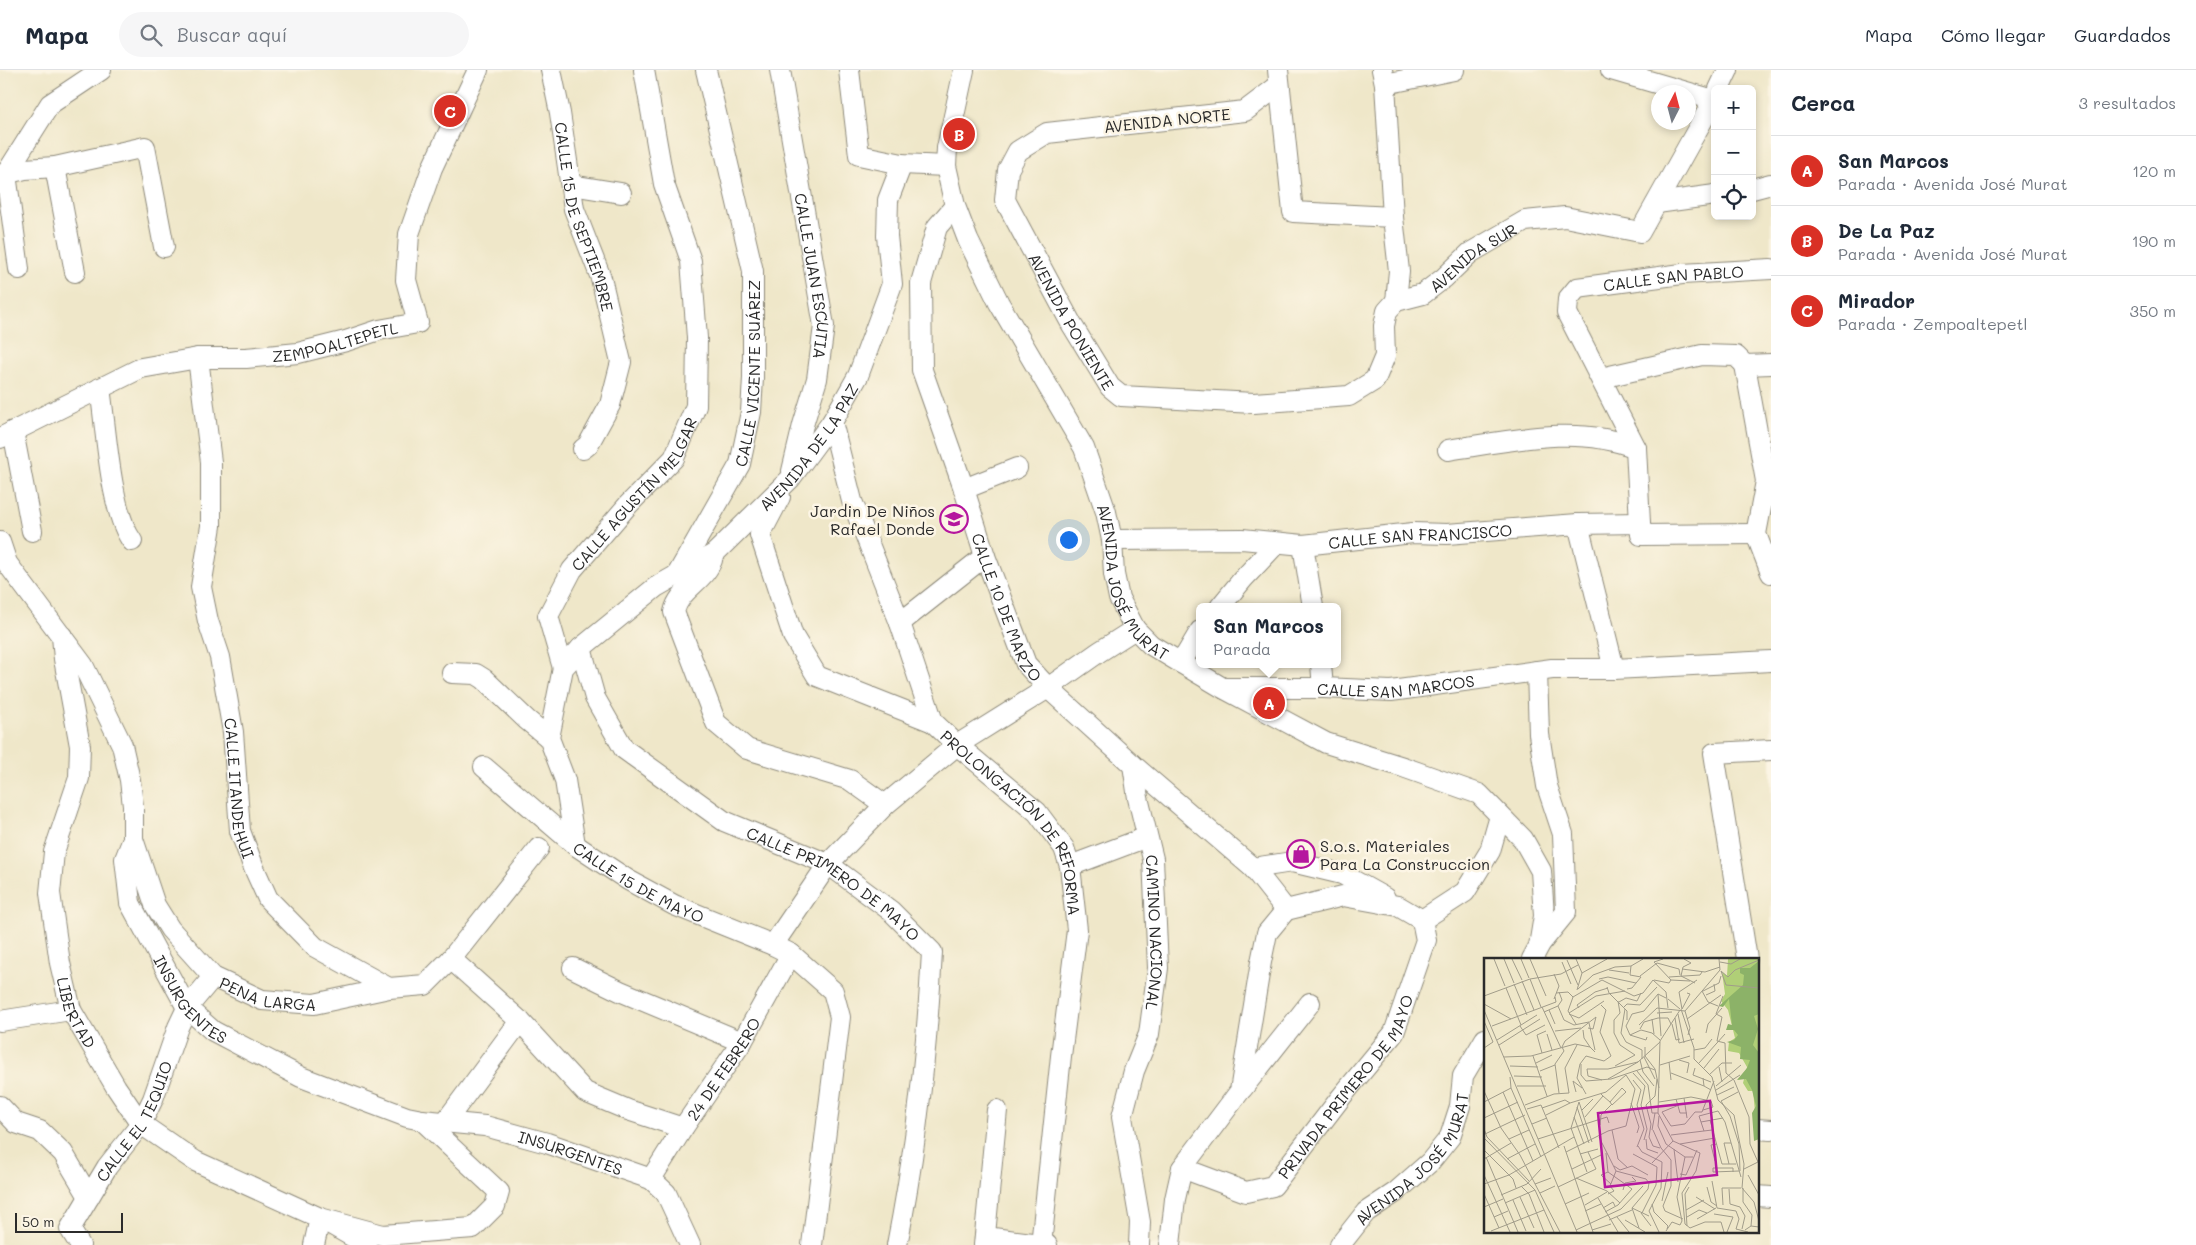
<!DOCTYPE html>
<html lang="es">
<meta charset="utf-8">
<style>
body{margin:0;font-family:Mali,sans-serif;background:#f6f6f7;color:#1f2937}
.controls{position:absolute;right:15px;top:15px;display:grid;overflow:hidden;border-radius:8px;box-shadow:0 2px 8px #0003}
.controls button{width:45px;height:45px;display:grid;place-items:center;padding:0;border:0;border-bottom:1px solid #e0e1e3;background:#fff;color:#1f2937;font:25px sans-serif}
.compass{position:absolute;left:1651px;top:15px;width:45px;height:45px;border-radius:50%;background:#fff;box-shadow:0 2px 8px #0003;rotate:6deg}
.scale{position:absolute;left:15px;bottom:12px;width:108px;box-sizing:border-box;padding-left:5px;border:2px solid #2b2b2b;border-top:0;font-size:14px;line-height:18px;white-space:nowrap;color:#2b2b2b;-webkit-text-stroke:4px #fcf5e5;paint-order:stroke}
.you{position:absolute;left:1068px;top:469px;width:18px;height:18px;margin:-12px;border:4px solid #fff;border-radius:50%;background:#1a73e8;box-shadow:0 0 0 8px #1a73e833}
.badge{display:grid;place-items:center;width:32px;height:32px;border-radius:50%;background:#d93025;color:#fff;font-size:16px;font-weight:700}
.pin{position:absolute;translate:-50% -50%;border:2px solid #fff;box-shadow:0 1px 5px #0006}
.popup{position:absolute;left:1196px;top:533px;width:145px;height:65px;box-sizing:border-box;display:grid;place-content:center;border-radius:8px;background:#fff;filter:drop-shadow(0 1px 4px #0005);font-size:16px;white-space:nowrap;color:#747a83}
.popup b{font-size:19px;color:#1f2937}
.popup::after{content:'';position:absolute;left:50%;top:100%;margin-left:-10px;border:10px solid transparent;border-top-color:#fff}
.list{margin:0;padding:0;list-style:none}
h2{display:flex;justify-content:space-between;align-items:center;height:65px;margin:0;padding:0 20px;font-size:21px}
h2 small{font-size:16px;font-weight:400;color:#747a83}
.list li{display:grid;grid-template-columns:32px 1fr auto;gap:15px;align-items:center;box-sizing:border-box;height:70px;padding:0 20px;border-top:1px solid #e0e1e3}
.list b{display:block;font-size:19px;white-space:nowrap}
.list p{margin:0;font-size:16px;white-space:nowrap;color:#747a83}
.list em{font-size:16px;font-style:normal;color:#747a83}
.icon{flex:none;width:28px;height:28px;fill:none;stroke:currentColor;stroke-width:2;stroke-linecap:round;stroke-linejoin:round}
.map{position:relative;flex:none;width:1771px;height:1175px;overflow:hidden}
header{display:flex;align-items:center;gap:30px;box-sizing:border-box;height:70px;padding:0 25px;background:#fff;border-bottom:1px solid #e0e1e3}
header strong{font-size:24px}
nav{display:flex;gap:28px;margin-inline-start:auto;font-size:18px}
.search{width:350px;height:45px;background:#f6f6f7;display:flex;align-items:center;gap:12px;box-sizing:border-box;padding:0 18px;border-radius:28px;color:#747a83;font-size:19px}
main{display:flex}
aside{flex:1;background:#fff}
.map>svg:first-child{display:block}
.lines{fill:none;stroke-linecap:round;stroke-linejoin:round}
.minor-casing{stroke:#8d897a;stroke-width:22}
.minor{stroke:#fff;stroke-width:20}
.labels{text-anchor:middle;dominant-baseline:central;stroke-width:5;stroke-linejoin:round;paint-order:stroke}
.street-label{font-size:16px;fill:#2b2b2b;stroke:#fcf5e5}
.poi-label{font-size:16px;fill:#2b2b2b;stroke:#fcf5e5;text-anchor:end}
.inset-road{fill:none;stroke:#a19c8a;stroke-width:1}
.view{fill:#b5179e;fill-opacity:0.15;stroke:#b5179e;stroke-width:2.5}
.inset-edge{fill:none;stroke:#2b2b2b;stroke-width:2.5}
</style>
<header>
<strong>Mapa</strong>
<div class="search"><svg class="icon" aria-label="search" viewBox="0 0 24 24"><circle cx="10" cy="10" r="6"/><path d="M15 15l6 6"/></svg>Buscar aquí</div>
<nav><a>Mapa</a><a>Cómo llegar</a><a>Guardados</a></nav>
</header>
<main>
<div class="map">
<svg width="1771" height="1175" viewBox="0 0 1771 1175">
<rect width="100%" height="100%" fill="#fcf5e5"/>
<filter id="ink" filterUnits="userSpaceOnUse"><feTurbulence type="fractalNoise" baseFrequency=".02" numOctaves="2"/><feDisplacementMap in="SourceGraphic" scale="10" xChannelSelector="R" yChannelSelector="G"/><feConvolveMatrix kernelMatrix="1 2 1 2 8 2 1 2 1" color-interpolation-filters="sRGB"/></filter>
<filter id="wash" filterUnits="userSpaceOnUse"><feTurbulence type="fractalNoise" baseFrequency=".0096" numOctaves="4" result="noise"/><feDisplacementMap in="SourceGraphic" scale="20" xChannelSelector="R" yChannelSelector="G"/><feGaussianBlur stdDeviation="1.12" result="paint"/><feColorMatrix in="noise" values="0 0 0 0 0 0 0 0 0 0 0 0 0 0 0 0 0 1.4 0 .05"/><feComposite in="paint" operator="in"/></filter>
<g filter="url(#wash)">
<rect width="100%" height="100%" fill="#efe7c9"/>
</g>
<g filter="url(#ink)">
<g class="lines">
<defs>
<g id="minor">
<path id="s1" d="M551,0L560,43L574,139L601,208L621,292L610,335L588,375L583,379"/>
<path id="s2" d="M780,0L824,256L817,309L803,355L792,401"/>
<polyline points="849,0 859,85 902,94 946,96"/>
<path id="s3" d="M964,0L947,78L946,96L955,136L968,170L999,233L1084,378L1106,442L1112,470L1114,504L1119,528L1135,559L1151,575L1181,593L1223,618L1326,673L1403,697L1479,724L1523,769L1541,801L1544,846L1539,876L1532,889"/>
<polyline points="1278,0 1293,142 1393,147"/>
<polyline points="1382,0 1385,14 1393,147 1399,201 1396,231"/>
<polyline points="1611,0 1714,30"/>
<polyline points="1385,14 1454,0"/>
<path id="s4" d="M1278,16L1245,41L1047,63L1018,81L1008,100L1005,130L1072,255L1110,317L1121,326L1254,333L1349,326L1375,310L1385,286L1384,256L1387,241L1396,231L1423,224L1444,208L1470,183L1525,151L1565,147L1640,162L1715,28"/>
<polyline points="1719,19 1728,0"/>
<polyline points="55,97 75,202"/>
<polyline points="0,105 25,99 55,97 145,77 164,177"/>
<polyline points="571,115 621,123"/>
<polyline points="1752,119 1771,114"/>
<polyline points="1657,133 1715,125"/>
<path id="s5" d="M955,136L937,157L921,213L922,300L964,419L985,486L1026,594L1048,618L1133,695L1253,798L1286,840L1343,826L1398,836L1422,850"/>
<polyline points="19,199 6,104 50,34 101,0"/>
<path id="s6" d="M198,288L211,392V456L201,517L208,551L220,587L233,662L240,761L254,798L268,829L315,877L389,918"/>
<polyline points="1745,295 1766,411 1756,464 1771,503"/>
<polyline points="1745,295 1771,294"/>
<polyline points="1601,308 1702,285 1736,286 1745,295"/>
<path d="M100,318C106,357 110,441 132,471"/>
<path id="s7" d="M832,352L852,431L900,553L933,652L957,675L1037,742L1064,778L1070,796L1077,860L1061,986L1041,1175"/>
<polyline points="13,361 32,461"/>
<path id="s8" d="M0,368L141,298L198,288H246L298,283L346,271L379,260L418,253L406,210L409,164L432,98L478,0"/>
<path d="M1448,380C1509,371 1577,354 1636,378"/>
<polyline points="964,419 1017,398"/>
<polyline points="780,427 760,465 793,566 817,606 933,652"/>
<path id="s9" d="M1640,453L1636,378L1567,243L1568,229L1577,218L1682,204L1771,199"/>
<polyline points="1578,454 1614,599"/>
<path id="s10" d="M1112,470L1242,469L1303,475L1413,463L1447,464L1578,454L1640,453L1641,465L1756,464"/>
<path id="s11" d="M0,472L7,493L83,595L122,675L130,710L133,736V769L125,789L130,833L187,938L213,961L301,1007L407,1047L422,1050L485,1056L547,1073L651,1109L666,1123L690,1175"/>
<polyline points="1303,475 1313,537"/>
<path d="M712,490C704,512 679,519 674,542L716,653L747,679L850,710L885,735"/>
<path id="s12" d="M677,505L740,394L751,342L753,308V201L706,0"/>
<polyline points="1220,537 1243,509 1277,473"/>
<polyline points="900,553 985,486"/>
<path id="s13" d="M62,566L64,589L80,676L79,708L54,782L50,823L60,893L71,940L116,1017L141,1054L195,1091L320,1148L367,1175"/>
<path id="s14" d="M581,578L595,628L624,679L724,751L828,794L891,841L932,882C927,980 916,1079 897,1175"/>
<polyline points="1181,593 1200,561"/>
<polyline points="1321,594 1323,618"/>
<path id="s15" d="M563,598L548,546L572,500L628,435L674,388L696,336L697,268L691,191L664,114L644,0"/>
<polyline points="1537,601 1539,664 1547,716 1563,764 1566,842 1540,874"/>
<polyline points="452,603 476,604 484,609 527,650 549,668"/>
<path id="s16" d="M1225,618H1323L1391,621L1552,599H1614L1771,591"/>
<path id="s17" d="M1133,695L1138,728L1153,789L1158,898L1149,964L1134,1001L1122,1047L1140,1152L1139,1175"/>
<path id="s18" d="M484,697L575,775L628,810L674,835L773,875L791,884L833,921L840,947L812,1175"/>
<path id="s19" d="M133,769L155,835L170,859L213,907L262,930L314,934L389,918L425,915L451,889L520,951L585,1022L628,1040L683,1058"/>
<path id="s20" d="M575,775L565,710L549,668L563,598L581,578L656,517L714,484L790,409L832,352L858,306L892,214L887,166L888,130L902,94"/>
<polyline points="1070,796 1147,767"/>
<polyline points="1253,798 1292,792 1342,804 1385,828"/>
<polyline points="1422,850 1465,822 1490,781 1500,746"/>
<polyline points="773,875 828,794 885,735 957,675 1048,618 1099,582 1135,559"/>
<polyline points="451,889 539,778"/>
<polyline points="1747,889 1714,683 1771,680"/>
<polyline points="573,898 620,921 742,972"/>
<polyline points="0,951 71,940"/>
<polyline points="1242,1019 1310,933"/>
<polyline points="0,1036 16,1053 40,1061 63,1083 89,1127"/>
<polyline points="446,1051 520,951"/>
<polyline points="1757,1059 1771,1060"/>
<path id="s21" d="M1182,1098L1246,1122L1273,1116L1342,1026L1394,963L1426,870L1422,850"/>
<path id="s22" d="M651,1109L683,1058L742,972L791,884"/>
<polyline points="1757,1126 1771,1127"/>
<polyline points="986,1167 1047,1175"/>
<path id="s23" d="M80,1175L70,1159L107,1097L141,1054L153,1029L178,957L187,938L213,907"/>
<polyline points="314,1175 320,1148 383,1165 473,1158 495,1136 499,1122 422,1050"/>
<polyline points="984,1175 997,1040"/>
<polyline points="1170,1175 1175,1129 1182,1098 1240,1021 1261,892 1267,863 1286,840"/>
<path id="s24" d="M1340,1175L1366,1142L1396,1122L1430,1092L1450,1067L1460,1036L1463,1006L1485,969"/>
</g>
</defs>
<!-- minor casing -->
<use href="#minor" class="minor-casing"/>
<!-- minor -->
<use href="#minor" class="minor"/>
</g>
</g>
<!-- icons -->
<defs>
<symbol id="school-ring" viewBox="-11 -11 22 22"><circle r="9.5" fill="#fcf5e5" stroke="#b5179e" stroke-width="1.5"/><path d="M0-5L7-2L0 1L-7-2ZM-4 1L0 2.5L4 1V4Q0 6-4 4Z" fill="#b5179e"/></symbol>
<symbol id="shop-ring" viewBox="-11 -11 22 22"><circle r="9.5" fill="#fcf5e5" stroke="#b5179e" stroke-width="1.5"/><path d="M-5-2.5h2.3a2.7 3.5 0 0 1 5.4 0H5L5.5 6h-11ZM-1.5-2.5h3a1.5 2.3 0 0 0-3 0Z" fill="#b5179e"/></symbol>
</defs>
<g fill-rule="evenodd">
<use href="#school-ring" x="938" y="433" width="32" height="32"/>
<use href="#shop-ring" x="1285" y="768" width="32" height="32"/>
</g>
<g class="labels">
<!-- street labels -->
<g class="street-label">
<text transform="translate(1167 50) rotate(-6)">AVENIDA NORTE</text>
<text stroke="none"><textPath href="#s1" startOffset="151">CALLE 15 DE SEPTIEMBRE</textPath></text>
<text stroke="none"><textPath href="#s4" startOffset="989">AVENIDA SUR</textPath></text>
<text stroke="none"><textPath href="#s2" startOffset="209">CALLE JUAN ESCUTIA</textPath></text>
<text stroke="none"><textPath href="#s9" startOffset="352">CALLE SAN PABLO</textPath></text>
<text stroke="none"><textPath href="#s4" startOffset="465">AVENIDA PONIENTE</textPath></text>
<text stroke="none"><textPath href="#s8" startOffset="354">ZEMPOALTEPETL</textPath></text>
<text stroke="none"><textPath href="#s12" startOffset="219">CALLE VICENTE SUÁREZ</textPath></text>
<text stroke="none"><textPath href="#s20" startOffset="516">AVENIDA DE LA PAZ</textPath></text>
<text stroke="none"><textPath href="#s15" startOffset="205">CALLE AGUSTÍN MELGAR</textPath></text>
<text stroke="none"><textPath href="#s10" startOffset="309">CALLE SAN FRANCISCO</textPath></text>
<text stroke="none"><textPath href="#s3" startOffset="559">AVENIDA JOSÉ MURAT</textPath></text>
<text stroke="none"><textPath href="#s5" startOffset="425">CALLE 10 DE MARZO</textPath></text>
<text stroke="none"><textPath href="#s16" startOffset="171">CALLE SAN MARCOS</textPath></text>
<text stroke="none"><textPath href="#s6" startOffset="436">CALLE ITANDEHUI</textPath></text>
<text stroke="none"><textPath href="#s7" startOffset="450">PROLONGACIÓN DE REFORMA</textPath></text>
<text stroke="none"><textPath href="#s18" startOffset="194">CALLE 15 DE MAYO</textPath></text>
<text stroke="none"><textPath href="#s14" startOffset="361">CALLE PRIMERO DE MAYO</textPath></text>
<text stroke="none"><textPath href="#s17" startOffset="170">CAMINO NACIONAL</textPath></text>
<text stroke="none"><textPath href="#s19" startOffset="221">PENA LARGA</textPath></text>
<text stroke="none"><textPath href="#s11" startOffset="514">INSURGENTES</textPath></text>
<text stroke="none"><textPath href="#s13" startOffset="386">LIBERTAD</textPath></text>
<text stroke="none"><textPath href="#s22" startOffset="132">24 DE FEBRERO</textPath></text>
<text stroke="none"><textPath href="#s21" startOffset="220">PRIVADA PRIMERO DE MAYO</textPath></text>
<text stroke="none"><textPath href="#s23" startOffset="145">CALLE EL TEQUIO</textPath></text>
<text stroke="none"><textPath href="#s11" startOffset="934">INSURGENTES</textPath></text>
<text stroke="none"><textPath href="#s24" startOffset="115">AVENIDA JOSÉ MURAT</textPath></text>
</g>
<!-- poi labels -->
<g class="poi-label">
<text x="935" y="440">Jardin De Niños<tspan x="935" dy="18">Rafael Donde</tspan></text>
<text x="1320" y="775" text-anchor="start">S.o.s. Materiales<tspan x="1320" dy="18">Para La Construccion</tspan></text>
</g>
</g>
<!-- overview -->
<g transform="translate(1484 888)">
<rect width="275" height="275" fill="#efe7c9"/>
<path d="M244,1H275V195L269,133H264L259,125L263,109L255,95L244,93L245,84L251,80L244,52L237,43L241,36L238,14L243,18Z" fill="#b0cf77"/>
<path d="M275,3V56L270,58L274,71L269,87L275,95V181L270,183L268,155L272,148L268,132L262,121L253,122L263,110L266,102L256,101L257,89L243,84L250,82L254,77L250,72H242L244,66L248,67L245,41L239,49L235,48L259,27L260,17L256,15V10H266Z" fill="#8cb268"/>
<path class="inset-road" d="M10,1L21,28M20,1L30,25M28,1L38,22M37,1L45,20M46,1L62,38M92,1L98,15L93,32M179,1L170,4L187,22L185,25M200,1L207,5L199,9L197,18L211,25M83,2L94,27M78,4L87,26M236,4L247,6L256,1M198,11L221,14L236,9M125,12L145,15M237,13L242,27L275,30M237,13L244,19L251,12L275,2M98,15L123,1M156,18L173,5L195,11L196,17M185,19L216,17L218,14M46,21L57,49M115,21L124,19L152,25M170,22L185,25M187,22L206,23M38,23L50,52M30,26L43,57M123,29L125,35L143,53V62M22,30L37,67M94,31L109,17L131,9L147,8L159,1M143,31L148,30L157,19L146,17L147,8M218,33L224,44L234,48M219,33L235,25L237,18M72,35L84,34L89,39M174,36L177,78M222,37L231,33L230,26M0,38L46,21L77,16L94,7M239,38L232,56L238,59L233,83L241,85L242,115L250,122L265,159L266,186L274,204L260,211M89,39L118,22L150,38L159,35L169,22L182,34L184,50M89,39L84,53L92,66M70,41L75,28L70,16M184,41L196,51M135,44L142,40L153,43L157,35M0,46L27,61M74,48L78,42L75,34M74,48L80,62M58,49L77,90M140,49L143,46L156,47L173,29M95,50L93,47L111,34L124,30M141,51L137,75L142,84L158,92V101M197,51L210,90V101L228,119L234,142L250,157L260,206L258,230M198,51L195,34L213,22M198,51L206,36L203,35M0,52L93,274M65,52L71,66M196,52L176,83L174,155L189,183L216,195L212,213L198,235L201,266L206,270L221,264H237L240,274M201,53L236,12L235,1M201,53L206,70L204,77M60,54L74,48M85,55L112,38L141,33M173,55L188,54M85,56L95,60L120,43M194,56L200,85M191,60L195,85L210,81M168,61L170,76M203,61L237,37M80,62L90,67L105,64M0,63L9,84L0,90M105,65L111,92M188,66L192,82L196,81M155,67L173,50L201,53M8,68L72,44L71,39M36,68L42,77L61,67M104,70L109,71L112,59M156,71L160,64L174,60H184L187,66M99,72L100,80L106,89M71,73L97,70M222,75L224,66L238,50M63,76L68,92M146,77L162,82L163,79M13,82L53,57M176,82L168,75L157,72L146,77L142,68L148,56L160,53L174,36L182,40M15,87L56,61M161,89V98L171,111L175,130M210,92L221,90L228,81M80,93L78,89L81,83L112,59M58,95L53,77L62,73M49,98L63,138M20,99L47,98L91,86L106,89L111,94M160,99L171,121M156,102L159,114L170,128M195,102L205,105L203,115M185,104L187,122M52,105L68,97M215,105L241,76M97,106V117L102,123L127,121L163,109L171,112M176,107L206,98M26,108L54,109M131,108L151,97L136,87L130,75V62L136,55L134,43M235,109L238,124M211,110L209,117L227,124M220,110L235,91M56,113L71,107M153,113L164,127L168,155H174M149,115L161,128L157,147L163,171L160,182M187,115L220,128M225,117L238,105H248M30,118L58,119M26,119L27,130L57,199M219,120L220,128L227,132M124,121L154,104L176,84M173,121L171,138L162,147L167,166L165,179L169,188L176,190M118,122L104,118L103,111H124L154,104M149,122L157,132L153,147L160,171L153,189M33,128H62M232,128L257,107M232,132L256,117M0,133L17,170L36,197L76,274M19,134L49,203M92,134L89,123L98,130M254,134L237,143L246,158L255,186L256,213M75,135L71,106L80,93M102,136L93,120L96,106L102,98L120,103L127,98L116,74L122,52L117,47M117,136L119,138L126,144L128,147L142,134L138,130L126,144M233,137L250,129M200,140L203,160M192,141L196,155H203M0,144L27,130M95,144L108,184M175,144L207,139L227,143L229,149L219,152M147,145L155,169L153,175M41,147L70,136L85,135L81,110L93,87M195,147L178,154L187,168L201,166L211,154H218L230,123M93,149L105,185M58,150L81,142L86,145M43,151L57,147L75,190M98,152L109,141M62,157L86,145L122,134L142,117M175,158L174,168L182,186L201,199H209M90,159L100,186M101,159L119,138M0,160L34,144M226,162L238,206H252M217,164L239,160M48,166L63,160M116,167L117,157L128,146M87,170L103,214M87,170L95,144M0,171L3,179L45,223M128,172L134,201L144,210M168,172L171,155M169,172L177,190L187,202V228L179,248L181,253L199,261M220,173L215,158L234,153L241,164L257,219M1,176L41,157M187,177L228,172M115,179L132,213L162,221L165,225L164,231L148,250M0,180L51,232L70,274M25,181L45,172M54,181L123,159L125,165M162,181L163,191L174,195M196,186L231,180M80,188L109,274M154,188L158,194L178,204L177,230L165,253L175,274M190,191L194,224M0,192L29,221L32,230M82,194L124,173L142,168L151,131L142,117M96,196L114,191M149,196L173,209L172,227L158,255M2,199L34,274M0,201L27,185M23,201L51,186M231,203L227,187L233,186M168,205L189,183M245,206L240,185H247M130,208L136,212L148,208L164,217M229,210V214L255,213M229,210H249V214M88,211L117,197M124,214L117,217L127,226M196,216L202,217L213,192M0,217L26,274M264,217L275,237M92,220L123,233L136,245M228,223L233,250M0,226L25,217L90,179M51,226L67,220M37,228L45,236L60,274M74,229L112,211L104,194M223,229L227,244L233,248M258,230L270,244L275,263M259,230V244L268,257L267,268M245,231L246,246L256,249L261,258L258,271M139,232L141,225L152,223L148,219M56,235L71,228M0,236L15,270M124,236L130,233L126,228L132,213M17,237L43,226L57,211M36,239L50,270M212,239L231,251M114,240L134,274M29,242L42,273M178,243L184,214M21,245L51,232M81,246L105,235M168,246L170,254L184,268L183,271M101,247L123,234M239,247L238,230H257M0,249L19,241M119,250L129,244L131,248M148,250L155,270M148,250L165,258M233,250L252,253L255,261L252,271L264,274M202,252L220,242M101,253L117,246M121,254L134,247L148,231L124,214L122,195M157,255L167,268M230,256L249,259L243,274M10,259L24,253M133,259L145,274M203,259L215,252L223,255M213,261L232,250M125,262L148,252M141,262L161,274M203,268L201,236L205,229M92,272L137,251L159,228M108,272L127,266M261,272L267,268L275,269M7,273L60,252M182,273L188,264L196,267L198,263L193,239L201,199"/>
<path class="view" d="M226,143L233,217L121,229L114,155Z"/>
<rect width="275" height="275" class="inset-edge"/>
</g>
</svg>
<div class="controls">
<button>+</button>
<button>−</button>
<button><svg class="icon" aria-label="locate" viewBox="0 0 24 24"><circle cx="12" cy="12" r="6"/><path d="M12 2v4M12 18v4M2 12h4M18 12h4"/></svg></button>
</div>
<svg class="compass" viewBox="-18 -18 36 36"><path d="M0-13l5 13h-10z" fill="#e53935"/><path d="M0 13l5-13h-10z" fill="#747a83"/></svg>
<div class="scale">50 m</div>
<div class="you"></div>
<div class="pin badge" style="left:1269px;top:633px">A</div>
<div class="popup"><b>San Marcos</b>Parada</div>
<div class="pin badge" style="left:959px;top:64px">B</div>
<div class="pin badge" style="left:450px;top:41px">C</div>
</div>
<aside>
<h2>Cerca<small>3 resultados</small></h2>
<ul class="list">
<li><span class="badge">A</span><div><b>San Marcos</b><p>Parada · Avenida José Murat</p></div><em>120 m</em></li>
<li><span class="badge">B</span><div><b>De La Paz</b><p>Parada · Avenida José Murat</p></div><em>190 m</em></li>
<li><span class="badge">C</span><div><b>Mirador</b><p>Parada · Zempoaltepetl</p></div><em>350 m</em></li>
</ul>
</aside>
</main>
